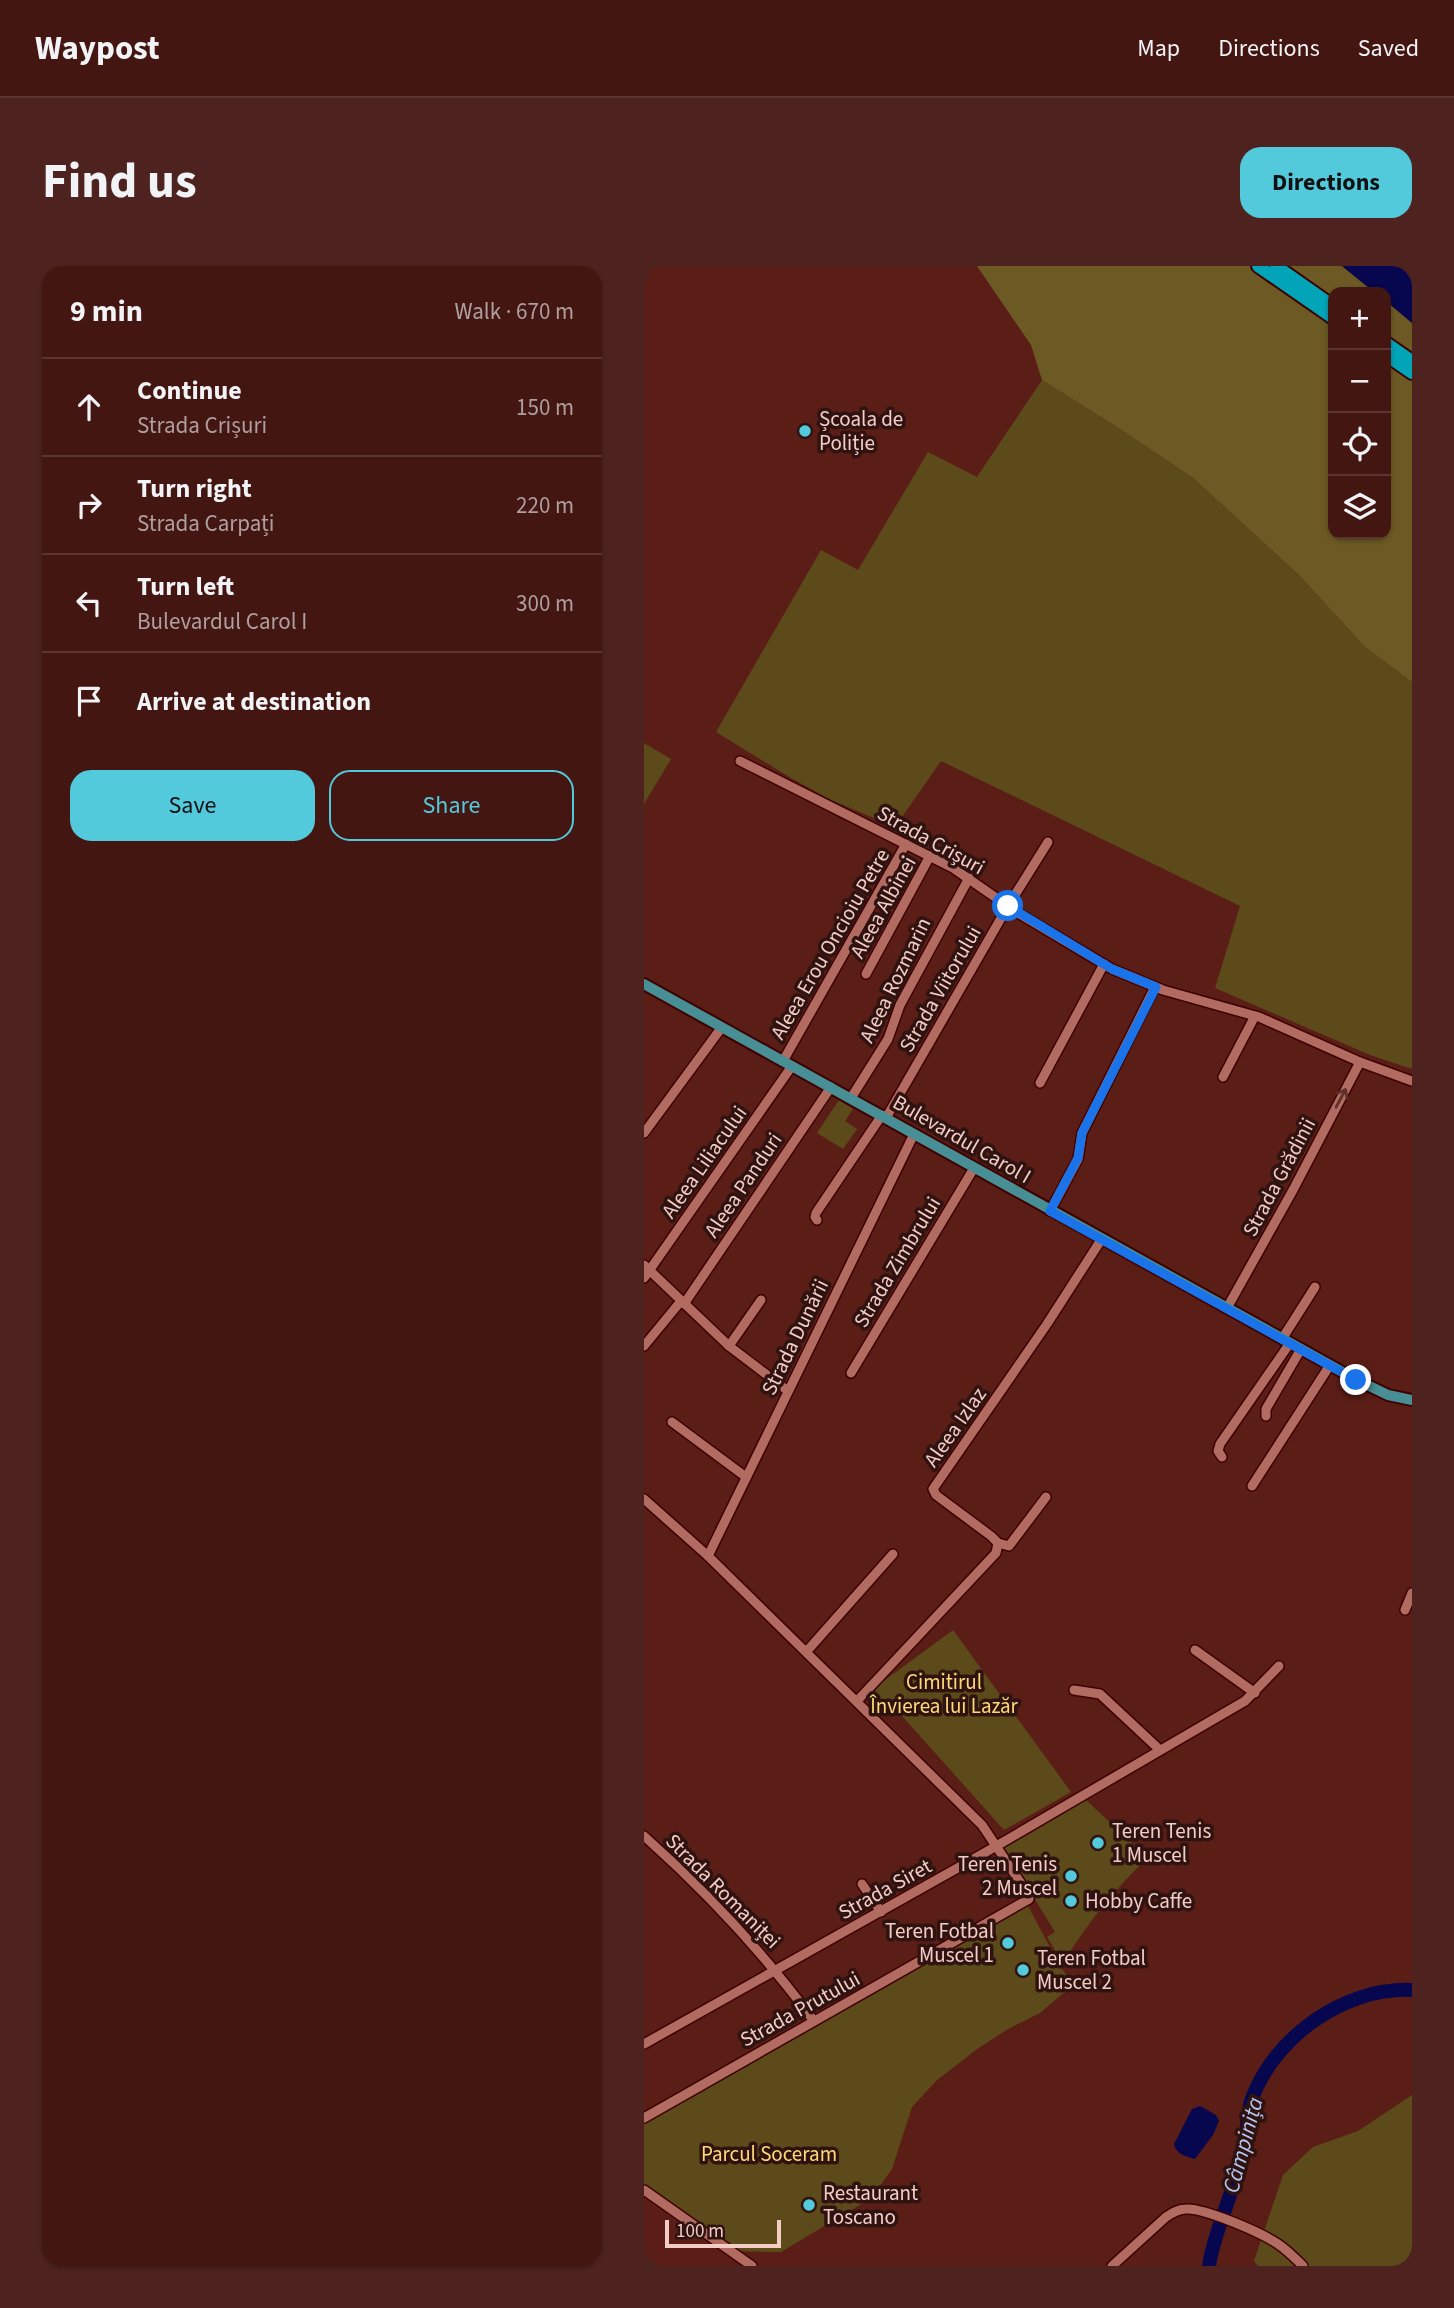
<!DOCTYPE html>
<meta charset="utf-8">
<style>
body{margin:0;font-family:"Source Sans 3",sans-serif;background:#4e231f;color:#f1f3f6}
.controls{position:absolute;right:21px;top:21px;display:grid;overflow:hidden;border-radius:14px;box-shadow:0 2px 5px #0004}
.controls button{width:63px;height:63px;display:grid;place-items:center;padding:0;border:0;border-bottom:2px solid #5c3531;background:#441611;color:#f1f3f6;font:35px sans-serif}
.scale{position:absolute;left:21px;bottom:18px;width:116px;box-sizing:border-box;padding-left:7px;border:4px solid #f3ccc5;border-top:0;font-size:19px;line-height:24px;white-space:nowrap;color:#f3ccc5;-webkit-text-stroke:5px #2f1310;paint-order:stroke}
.stop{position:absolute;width:21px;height:21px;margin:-16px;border:5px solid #1a73e8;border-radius:50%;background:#fff}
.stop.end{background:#1a73e8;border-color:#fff;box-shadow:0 2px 7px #0008}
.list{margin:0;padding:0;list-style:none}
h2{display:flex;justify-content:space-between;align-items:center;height:91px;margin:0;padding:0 28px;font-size:30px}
h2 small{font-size:23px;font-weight:400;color:#af9f9f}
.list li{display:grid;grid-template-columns:46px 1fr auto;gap:21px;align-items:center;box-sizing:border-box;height:98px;padding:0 28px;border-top:2px solid #5c3531}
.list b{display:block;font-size:26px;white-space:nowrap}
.list p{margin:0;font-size:23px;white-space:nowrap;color:#af9f9f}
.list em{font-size:23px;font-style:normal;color:#af9f9f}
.actions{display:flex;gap:14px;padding:21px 28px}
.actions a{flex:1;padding:16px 0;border:2px solid #53cadc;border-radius:21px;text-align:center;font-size:24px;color:#53cadc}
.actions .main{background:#53cadc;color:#111}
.icon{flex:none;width:38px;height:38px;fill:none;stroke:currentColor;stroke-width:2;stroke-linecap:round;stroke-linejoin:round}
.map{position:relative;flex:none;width:768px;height:2000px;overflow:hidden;border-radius:21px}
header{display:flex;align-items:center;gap:42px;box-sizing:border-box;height:98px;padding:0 35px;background:#441611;border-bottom:2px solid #5c3531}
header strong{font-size:33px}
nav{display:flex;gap:38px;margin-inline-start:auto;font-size:24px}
.intro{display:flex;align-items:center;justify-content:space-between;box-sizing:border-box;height:168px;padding:0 42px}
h1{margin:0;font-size:49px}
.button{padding:18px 32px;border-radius:21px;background:#53cadc;color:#111;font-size:24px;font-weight:700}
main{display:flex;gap:42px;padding:0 42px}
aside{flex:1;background:#441611;border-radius:21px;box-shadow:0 2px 5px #0004}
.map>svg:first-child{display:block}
.green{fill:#5c4a1a}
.forest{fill:#6c5924}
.water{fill:#070750}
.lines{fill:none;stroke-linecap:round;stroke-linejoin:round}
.river{stroke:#070750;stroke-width:14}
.minor-casing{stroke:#3e0101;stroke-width:12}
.major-casing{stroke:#3e0101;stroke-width:14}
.highway-casing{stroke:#3e0101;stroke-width:16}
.minor{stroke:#b26b61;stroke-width:9}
.major{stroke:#488e95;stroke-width:10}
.highway{stroke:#01a5b7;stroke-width:12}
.oneway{stroke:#5d322c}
.route{stroke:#1a73e8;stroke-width:9}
.poi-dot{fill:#53cadc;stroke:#2f1310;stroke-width:2.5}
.labels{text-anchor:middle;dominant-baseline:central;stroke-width:7;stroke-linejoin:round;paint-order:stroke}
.poi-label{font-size:21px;fill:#f3ccc5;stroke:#2f1310;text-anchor:start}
.street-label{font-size:21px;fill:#f3ccc5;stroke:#2f1310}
.park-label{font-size:21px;fill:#ffd978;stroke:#2f1310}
.water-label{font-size:23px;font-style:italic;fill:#b5c5ef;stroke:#2f1310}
</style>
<header>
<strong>Waypost</strong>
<nav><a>Map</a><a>Directions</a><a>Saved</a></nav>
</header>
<div class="intro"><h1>Find us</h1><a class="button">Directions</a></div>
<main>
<aside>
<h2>9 min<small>Walk · 670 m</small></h2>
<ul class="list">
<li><svg class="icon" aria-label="ahead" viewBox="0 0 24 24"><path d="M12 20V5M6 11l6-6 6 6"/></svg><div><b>Continue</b><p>Strada Crișuri</p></div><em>150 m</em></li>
<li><svg class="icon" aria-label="right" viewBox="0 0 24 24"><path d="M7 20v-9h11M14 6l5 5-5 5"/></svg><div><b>Turn right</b><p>Strada Carpați</p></div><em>220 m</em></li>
<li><svg class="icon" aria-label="left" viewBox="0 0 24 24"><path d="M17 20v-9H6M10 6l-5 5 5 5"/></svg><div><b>Turn left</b><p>Bulevardul Carol I</p></div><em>300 m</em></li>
<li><svg class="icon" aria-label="arrive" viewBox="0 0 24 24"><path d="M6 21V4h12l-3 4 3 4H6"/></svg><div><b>Arrive at destination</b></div></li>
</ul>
<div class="actions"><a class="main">Save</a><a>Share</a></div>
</aside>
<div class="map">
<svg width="768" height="2000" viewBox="0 0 768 2000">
<rect width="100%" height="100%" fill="#5b1e17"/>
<!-- green -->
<g class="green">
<polygon points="398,114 476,163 549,212 654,308 721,381 768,416 768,803 726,789 571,722 596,640 297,495 251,561 185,533 147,512 72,466 177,284 214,304 284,186 333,211"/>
<polygon points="0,477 27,493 0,538"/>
<polygon points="195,834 209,843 201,855 213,863 199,883 173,867"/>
<polygon points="309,1364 427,1526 360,1564 259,1451 244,1447 226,1425"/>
<path d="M442,1534L504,1592C470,1623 443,1658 419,1697L403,1671L411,1666L359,1581Z"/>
<polygon points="382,1636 417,1702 430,1718 396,1747 364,1763 333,1783 292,1815 268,1841 248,1903 238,1917 217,1938 137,1986 86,1985 0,1924 0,1853"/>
<polygon points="768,1829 768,2000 614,2000 610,1995 639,1909 669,1881 714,1865"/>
</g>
<!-- forest -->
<polygon class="forest" points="333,0 698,0 730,26 689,26 689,268 742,268 742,35 768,57 768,416 721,381 654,308 549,212 476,163 398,114 387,79"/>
<!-- water -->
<g class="water">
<polygon points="698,0 768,0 768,57 742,35 742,26 730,26"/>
<path d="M556,1840L572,1849L575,1855L569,1869L551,1893C542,1891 531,1887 530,1878L548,1843Z"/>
</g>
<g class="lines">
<!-- river -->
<path class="river" d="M565,2000C569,1971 583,1942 591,1913C594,1902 599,1890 601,1877C603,1864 603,1849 607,1835C630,1771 700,1721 768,1724"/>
<defs>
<g id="minor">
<polyline points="96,495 309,602 374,647 468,703 519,724 615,751 716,796 768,815"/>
<polyline points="222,708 286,590"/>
<polyline points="139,795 262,578"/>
<polyline points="579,811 611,750"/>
<polyline points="396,817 460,698"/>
<polyline points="207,832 244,773 256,739 325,612"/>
<polyline points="242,852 364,640 404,576"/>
<polyline points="0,867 78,761"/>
<polyline points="406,945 434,893 438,867 511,721"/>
<polyline points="173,954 171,951 172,947 238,849"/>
<polyline points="0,999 85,1080 144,1125"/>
<polyline points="0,1012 148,800"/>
<polyline points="40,1038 187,821"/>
<polyline points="583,1042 649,924 716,796"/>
<polyline points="638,1073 671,1021"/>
<polyline points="0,1080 37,1035"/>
<polyline points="85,1080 117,1034"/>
<polyline points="207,1107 330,902"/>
<polyline points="622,1150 622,1143 657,1083"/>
<polyline points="28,1156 102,1211"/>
<polyline points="578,1191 574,1185 576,1178 646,1077"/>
<polyline points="608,1220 686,1099"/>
<polyline points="0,1233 64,1290 338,1559 384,1628 385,1633 0,1852"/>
<polyline points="354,1277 347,1270 292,1229 289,1223 403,1058 457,974"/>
<polyline points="354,1277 365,1280 402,1231"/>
<polyline points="64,1290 270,868"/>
<polyline points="761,1344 768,1327"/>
<polyline points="551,1384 611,1427"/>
<polyline points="163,1385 249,1288"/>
<polyline points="430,1424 456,1428 516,1484"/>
<polyline points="213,1435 352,1287 354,1277"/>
<path d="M0,1570C64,1627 119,1686 170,1755"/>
<polyline points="218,1618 237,1646"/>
<polyline points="0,1778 342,1586 601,1435 635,1400"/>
<polyline points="0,1924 108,2000"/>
<path d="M468,2000L522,1951C528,1947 534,1943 542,1943C561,1942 618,1967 634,1978C643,1984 651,1992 659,2000"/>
</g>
<polyline id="major" points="0,718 713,1114 744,1129 768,1134"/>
<g id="highway">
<polyline points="614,0 689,52"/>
<polyline points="632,0 689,40"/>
<polyline points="742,77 768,95"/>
<polyline points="742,89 768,107"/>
</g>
</defs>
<!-- minor casing -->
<use href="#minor" class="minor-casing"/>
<!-- major casing -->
<use href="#major" class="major-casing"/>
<!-- highway casing -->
<use href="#highway" class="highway-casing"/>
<!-- minor -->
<use href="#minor" class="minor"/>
<!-- major -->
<use href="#major" class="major"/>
<!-- highway -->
<use href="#highway" class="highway"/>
</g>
<!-- one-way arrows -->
<defs><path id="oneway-shaft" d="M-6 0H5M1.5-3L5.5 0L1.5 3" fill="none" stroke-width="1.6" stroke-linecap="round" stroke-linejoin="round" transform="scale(1.75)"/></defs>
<use class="oneway" href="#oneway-shaft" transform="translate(697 832) rotate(-62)"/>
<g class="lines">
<!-- route -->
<polyline class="route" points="364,640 468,703 512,721 438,867 434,892 406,945 712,1114"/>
</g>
<!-- markers -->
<g class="poi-dot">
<circle cx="161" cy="165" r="7"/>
<circle cx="454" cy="1577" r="7"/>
<circle cx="427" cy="1610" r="7"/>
<circle cx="427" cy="1635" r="7"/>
<circle cx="364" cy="1677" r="7"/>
<circle cx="379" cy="1704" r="7"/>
<circle cx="165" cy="1939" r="7"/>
</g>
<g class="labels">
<!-- poi labels -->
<g class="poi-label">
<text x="175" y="153">Școala de<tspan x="175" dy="24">Poliție</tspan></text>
<text x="468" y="1565">Teren Tenis<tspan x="468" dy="24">1 Muscel</tspan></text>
<text x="413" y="1598" text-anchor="end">Teren Tenis<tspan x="413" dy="24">2 Muscel</tspan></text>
<text x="441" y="1635">Hobby Caffe</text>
<text x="350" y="1665" text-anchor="end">Teren Fotbal<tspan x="350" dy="24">Muscel 1</tspan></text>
<text x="393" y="1692">Teren Fotbal<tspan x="393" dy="24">Muscel 2</tspan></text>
<text x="179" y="1927">Restaurant<tspan x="179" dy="24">Toscano</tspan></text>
</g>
<!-- street labels -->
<g class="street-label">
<text transform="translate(287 574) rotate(29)">Strada Crișuri</text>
<text transform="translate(239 641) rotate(-61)">Aleea Albinei</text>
<text transform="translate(186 678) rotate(-60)">Aleea Erou Oncioiu Petre</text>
<text transform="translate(251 714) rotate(-64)">Aleea Rozmarin</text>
<text transform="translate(296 723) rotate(-60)">Strada Viitorului</text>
<text transform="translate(318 873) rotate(30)">Bulevardul Carol I</text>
<text transform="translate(60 896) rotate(-55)">Aleea Liliacului</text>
<text transform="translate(635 911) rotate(-62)">Strada Grădinii</text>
<text transform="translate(99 919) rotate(-56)">Aleea Panduri</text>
<text transform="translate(253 996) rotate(-59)">Strada Zimbrului</text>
<text transform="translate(151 1071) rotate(-64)">Strada Dunării</text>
<text transform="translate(311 1161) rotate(-55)">Aleea Izlaz</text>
<text transform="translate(241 1623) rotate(-29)">Strada Siret</text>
<text transform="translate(79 1625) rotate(45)">Strada Romaniței</text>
<text transform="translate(156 1743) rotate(-29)">Strada Prutului</text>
</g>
<!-- park labels -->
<g class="park-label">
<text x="300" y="1416">Cimitirul<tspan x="300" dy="24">Învierea lui Lazăr</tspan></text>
<text x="125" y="1888">Parcul Soceram</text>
</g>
<!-- water labels -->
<g class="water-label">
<text transform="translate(599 1879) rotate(-75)">Câmpinița</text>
</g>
</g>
</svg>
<div class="controls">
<button>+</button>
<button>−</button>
<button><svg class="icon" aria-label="locate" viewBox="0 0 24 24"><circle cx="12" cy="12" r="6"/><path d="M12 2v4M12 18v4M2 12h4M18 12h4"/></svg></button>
<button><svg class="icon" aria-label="layers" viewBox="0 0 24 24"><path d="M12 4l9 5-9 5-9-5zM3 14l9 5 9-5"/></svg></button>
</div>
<div class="scale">100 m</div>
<div class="stop" style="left:364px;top:640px"></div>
<div class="stop end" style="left:712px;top:1114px"></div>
</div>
</main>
